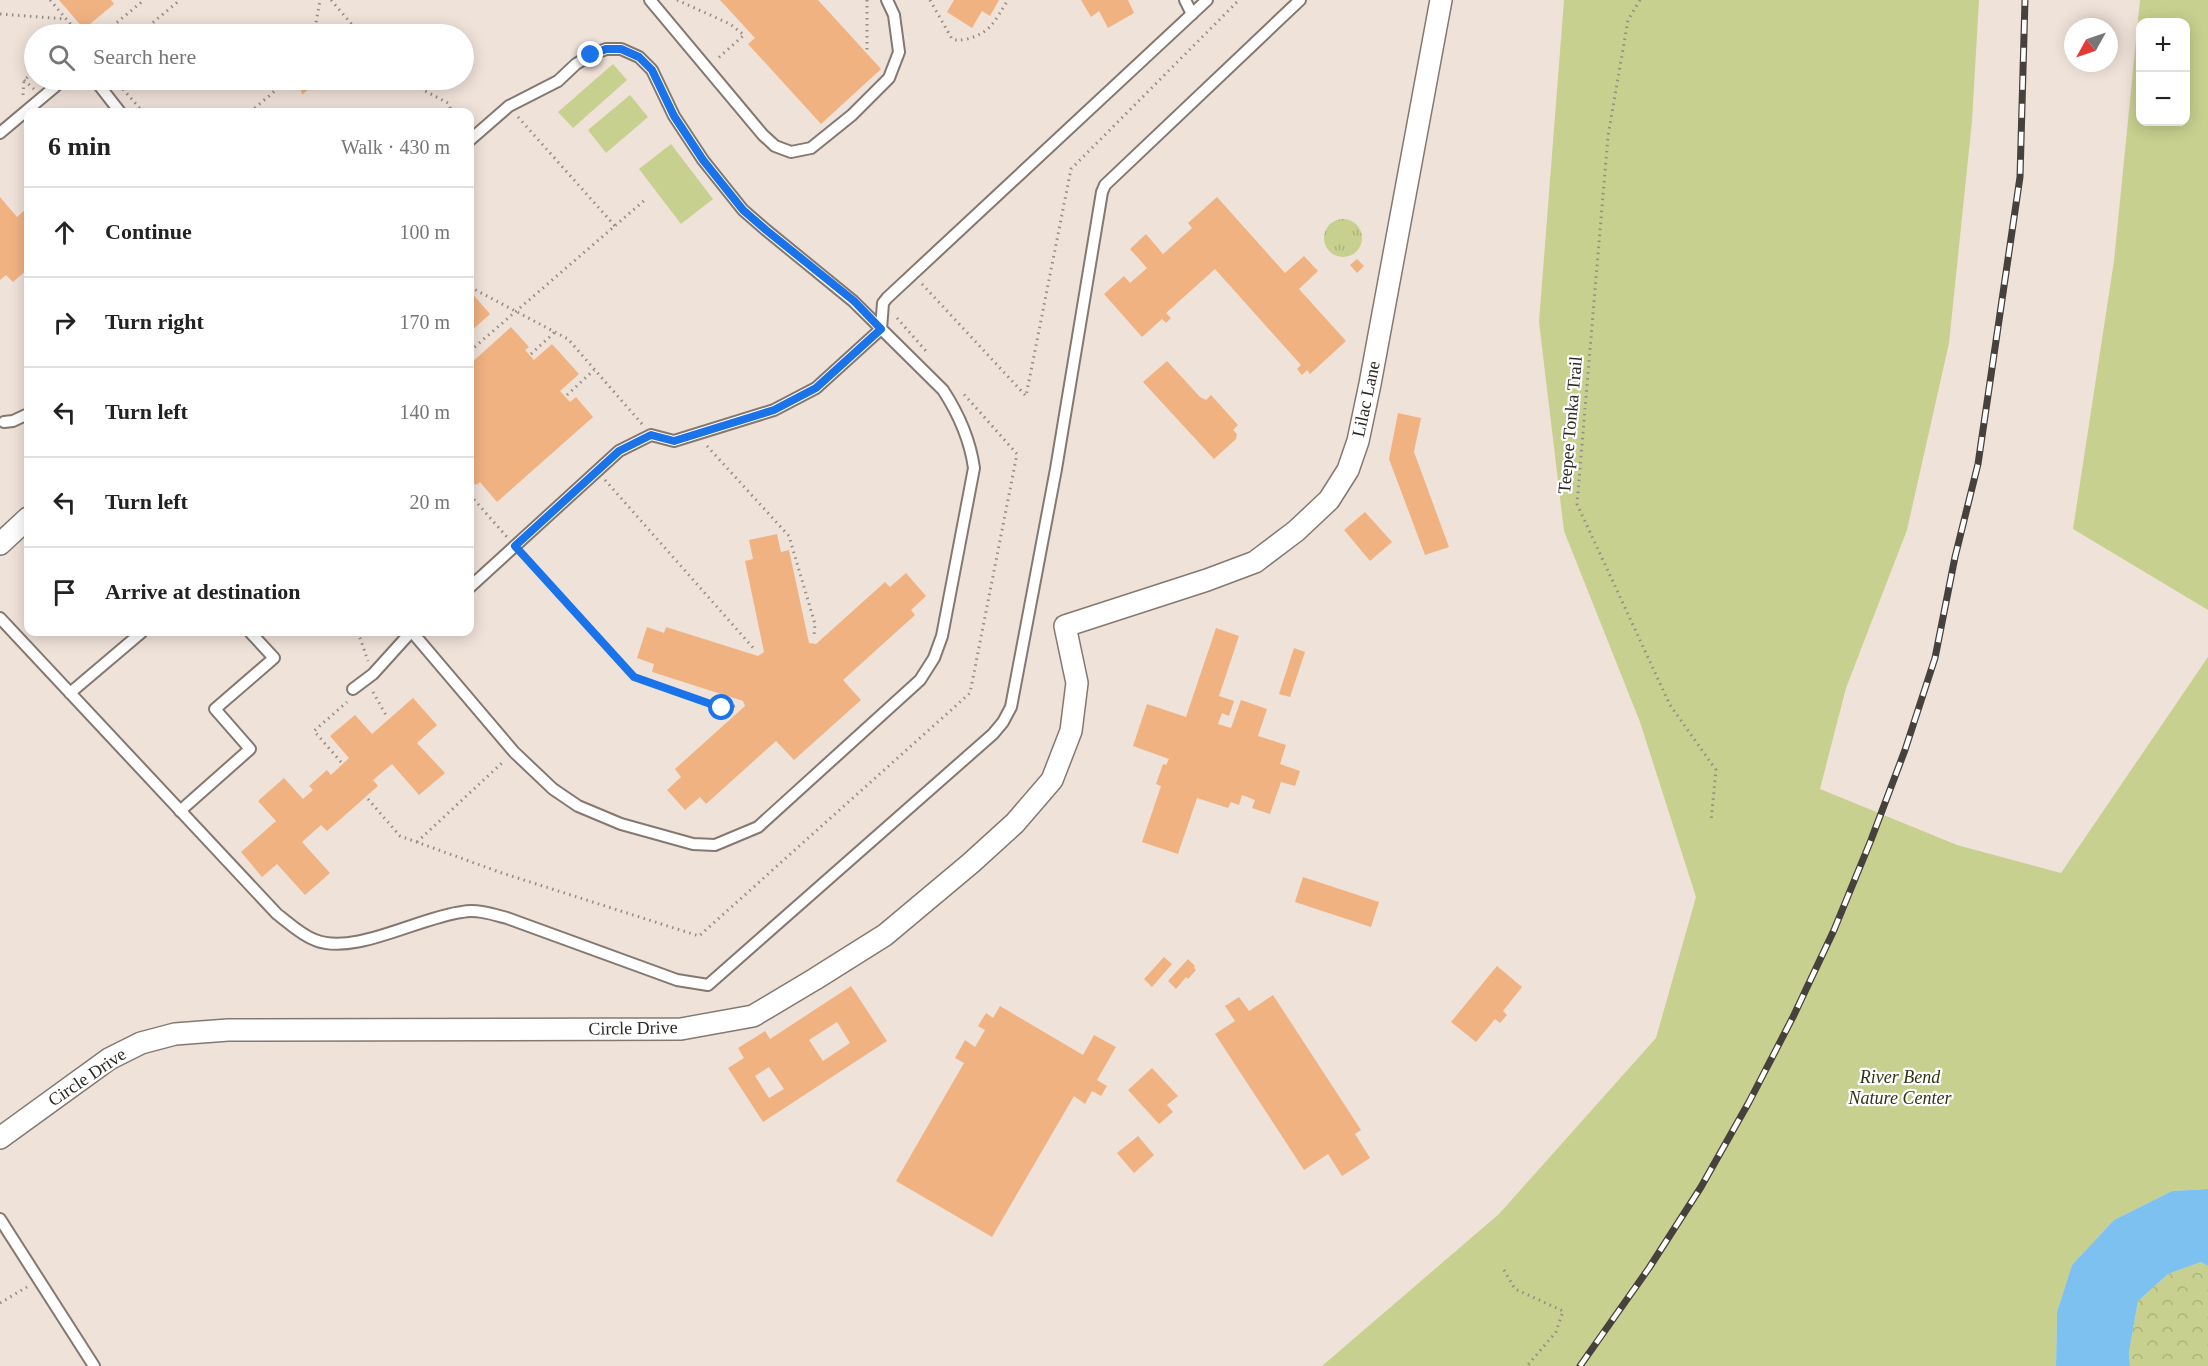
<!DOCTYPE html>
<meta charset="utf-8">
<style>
body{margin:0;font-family:Georgia,serif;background:#f6f6f6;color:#222}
.controls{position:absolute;right:18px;top:18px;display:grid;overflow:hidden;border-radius:12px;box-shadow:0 3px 15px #0003}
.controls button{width:54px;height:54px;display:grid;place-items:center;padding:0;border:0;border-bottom:2px solid #e0e0e0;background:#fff;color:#222;font:30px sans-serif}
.compass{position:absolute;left:2064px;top:18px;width:54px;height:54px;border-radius:50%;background:#fff;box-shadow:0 3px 15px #0003;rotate:230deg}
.stop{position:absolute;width:18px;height:18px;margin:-14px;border:4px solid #1a73e8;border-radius:50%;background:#fff}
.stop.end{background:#1a73e8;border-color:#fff;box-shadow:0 2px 6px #0008}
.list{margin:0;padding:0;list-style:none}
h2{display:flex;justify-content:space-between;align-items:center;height:78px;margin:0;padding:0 24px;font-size:26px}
h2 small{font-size:20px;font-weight:400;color:#767676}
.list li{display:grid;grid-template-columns:39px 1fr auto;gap:18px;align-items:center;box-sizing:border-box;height:90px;padding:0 24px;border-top:2px solid #e0e0e0}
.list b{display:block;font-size:22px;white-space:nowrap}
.list em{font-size:20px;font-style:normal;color:#767676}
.icon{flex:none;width:33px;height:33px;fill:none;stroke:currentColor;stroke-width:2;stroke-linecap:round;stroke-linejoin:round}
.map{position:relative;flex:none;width:2208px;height:1366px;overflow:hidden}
.search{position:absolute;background:#fff;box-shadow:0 3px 15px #0003;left:24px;top:24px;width:450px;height:66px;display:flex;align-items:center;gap:15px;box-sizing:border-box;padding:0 21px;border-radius:33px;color:#767676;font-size:22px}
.panel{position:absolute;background:#fff;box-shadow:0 3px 15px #0003;left:24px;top:108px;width:450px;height:528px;border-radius:12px}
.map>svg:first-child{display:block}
.grass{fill:url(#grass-tufts)}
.forest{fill:url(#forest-crowns)}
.park{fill:#c8d08f;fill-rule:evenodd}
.water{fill:#7cc1f0}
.building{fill:#f1b282;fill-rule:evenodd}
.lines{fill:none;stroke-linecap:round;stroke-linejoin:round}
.service-casing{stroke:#847870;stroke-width:14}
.minor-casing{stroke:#847870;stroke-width:24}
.path{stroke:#958c85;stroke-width:3;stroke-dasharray:1.5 4.5;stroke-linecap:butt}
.service{stroke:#fff;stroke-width:10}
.minor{stroke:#fff;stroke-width:21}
.rail-casing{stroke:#47413d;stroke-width:7}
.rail{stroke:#fff;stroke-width:4.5;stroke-dasharray:14;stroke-linecap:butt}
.route{stroke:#1a73e8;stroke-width:8}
.labels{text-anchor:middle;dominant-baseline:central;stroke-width:4.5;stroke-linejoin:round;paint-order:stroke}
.street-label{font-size:18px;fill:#2c2824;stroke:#fff}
.park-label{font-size:18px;font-style:italic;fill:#313514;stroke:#fff}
</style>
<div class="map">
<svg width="2208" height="1366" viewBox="0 0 2208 1366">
<defs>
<pattern id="grass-tufts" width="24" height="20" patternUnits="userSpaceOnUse" patternTransform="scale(1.5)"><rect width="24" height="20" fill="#c8d08f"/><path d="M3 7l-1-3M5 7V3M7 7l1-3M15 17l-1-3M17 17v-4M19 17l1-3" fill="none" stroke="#acb37b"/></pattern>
<pattern id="forest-crowns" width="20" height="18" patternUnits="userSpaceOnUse" patternTransform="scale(1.5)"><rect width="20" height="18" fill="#c8d08f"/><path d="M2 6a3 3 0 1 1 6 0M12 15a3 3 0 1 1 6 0" fill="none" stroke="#acb37b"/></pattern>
</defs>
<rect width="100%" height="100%" fill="#efe2d9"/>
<!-- grass -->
<circle class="grass" cx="1343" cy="238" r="19"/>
<!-- forest -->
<polygon class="forest" points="2201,1262 2208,1266 2208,1366 2130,1366 2129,1352 2138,1301 2168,1274"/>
<!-- park -->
<g class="park">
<polygon points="1564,0 1979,0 1972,121 1949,343 1907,530 1846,688 1820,789 1957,845 2061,873 2208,657 2208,1189 2172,1191 2114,1220 2072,1265 2057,1312 2056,1366 1322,1366 1499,1214 1656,1038 1696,897 1640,722 1564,531 1539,322"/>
<path d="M2140,0H2208V610L2073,529L2114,261ZM2186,22V122H2140V22Z"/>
<polygon points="613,64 627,80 573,128 558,112"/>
<polygon points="630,95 648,117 606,153 588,130"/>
<polygon points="671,144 713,199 681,224 639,169"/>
</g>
<!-- water -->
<polygon class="water" points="2208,1189 2208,1266 2201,1262 2168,1274 2138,1301 2129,1352 2130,1366 2056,1366 2057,1312 2072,1265 2114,1220 2172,1191"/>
<!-- building -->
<g class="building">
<polygon points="59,0 111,0 114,4 84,29"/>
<polygon points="720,0 818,0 881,69 821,124 748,44 755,38"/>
<polygon points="954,0 999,0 990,16 982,11 972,28 947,12"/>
<polygon points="1081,0 1128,0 1134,13 1108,28 1099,11 1091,17"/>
<polygon points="299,80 312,80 313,85 302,95"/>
<polygon points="0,197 17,217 28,207 28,269 13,282 6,275 0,280"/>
<polygon points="1217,197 1285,273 1304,256 1318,271 1299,289 1346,341 1310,374 1307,370 1302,375 1297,369 1301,365 1215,269 1166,313 1171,318 1166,323 1162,319 1142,337 1104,294 1124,276 1130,283 1147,268 1130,249 1146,234 1163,254 1192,228 1188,223"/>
<polygon points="1357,259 1364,266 1357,273 1350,265"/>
<polygon points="470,291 490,314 470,332"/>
<polygon points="511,327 529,347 525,350 534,360 552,344 579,374 560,391 570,402 576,397 593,417 497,502 480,482 476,485 471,480 470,482 470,364"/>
<polygon points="1167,361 1200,397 1206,400 1211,395 1238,425 1233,430 1237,434 1236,439 1214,459 1143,382"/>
<polygon points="1398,413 1421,418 1414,452 1449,547 1425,555 1389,459"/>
<polygon points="1365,512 1392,542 1370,561 1344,530"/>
<polygon points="777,534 781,552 789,550 809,643 816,644 885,582 890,587 906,573 926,596 911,610 915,615 843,680 861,700 794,760 776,741 706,804 700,797 685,810 667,790 681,777 675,769 745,706 743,701 652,672 654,664 637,658 647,627 664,633 666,627 758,656 764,652 745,561 753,559 749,540"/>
<polygon points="1216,628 1239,636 1219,696 1234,701 1229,716 1222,713 1218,724 1231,728 1241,700 1267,709 1258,736 1286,745 1280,764 1300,771 1295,786 1281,782 1270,814 1252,808 1255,800 1242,795 1239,805 1231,802 1228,808 1197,798 1178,854 1142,842 1161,786 1156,784 1163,764 1166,765 1169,759 1133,746 1147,704 1186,717"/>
<polygon points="1294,648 1305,652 1290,697 1279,694"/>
<polygon points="413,698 437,725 417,743 445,773 419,795 392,764 373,780 378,786 327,831 321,825 302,842 330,873 305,895 277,864 262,877 241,852 276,821 258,801 284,778 303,799 313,790 309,786 327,770 331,775 349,758 330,736 355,715 372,734"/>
<polygon points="1303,877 1379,902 1371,927 1295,902"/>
<polygon points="1164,957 1172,964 1152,987 1144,979"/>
<polygon points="1188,959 1195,966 1194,968 1196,970 1188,979 1186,977 1176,989 1168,981"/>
<polygon points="1497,966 1522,987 1503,1011 1507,1015 1500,1023 1495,1019 1476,1042 1451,1022"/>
<path d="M851,986L887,1041L763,1122L728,1068L744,1058L738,1048L765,1031L770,1039ZM837,1022L850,1043L823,1061L809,1040ZM769,1067L784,1089L769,1098L755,1076Z"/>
<polygon points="1273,995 1361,1130 1355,1134 1370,1158 1342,1176 1328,1154 1304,1170 1215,1034 1235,1021 1225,1006 1239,997 1249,1011"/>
<polygon points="1000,1006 1083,1055 1094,1035 1116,1047 1097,1080 1107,1086 1101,1096 1092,1091 1085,1104 1074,1096 992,1237 896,1181 964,1063 955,1058 965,1040 975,1047 985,1030 978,1026 986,1013 993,1018"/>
<polygon points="1152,1068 1178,1096 1167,1105 1173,1112 1159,1124 1128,1090"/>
<polygon points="1138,1136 1154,1155 1134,1173 1117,1153"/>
</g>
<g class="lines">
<defs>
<g id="service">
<polyline points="650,0 763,135 775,146 791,152 811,148 852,115 889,78 899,52 894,15 887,0"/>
<polyline points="1185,0 1192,14"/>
<polyline points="95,80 120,112"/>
<polyline points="0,133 63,80"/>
<polyline points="4,422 13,421 28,414"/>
<polyline points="470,587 619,451 651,435 674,441 774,410 816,388 881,329 883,303 887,298 1207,0"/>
<path d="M0,618L277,914C289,923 301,935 315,940C354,956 420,917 462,912C477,909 492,914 507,918L677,980L708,985L993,734L1003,722L1011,707L1056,469L1102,192L1105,185L1300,0"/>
<path d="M412,632L514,752L553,789L578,806L621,824L693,844L715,845L758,827L920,680L934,658L942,636L974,468C970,440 958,413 943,390L853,301L766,230L743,210L703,160L674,116L652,70L639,57L621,49H606L591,55L576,64L558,81L509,106L470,140"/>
<polyline points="353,689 373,674 411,632"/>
<polyline points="70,693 142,632"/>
<polyline points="180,811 250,749 215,709 274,658 250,632"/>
<polyline points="0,1219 94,1366"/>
</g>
<g id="minor">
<polyline points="0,544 28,518"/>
<polyline points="0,1138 109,1059 141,1043 175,1034 228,1030 681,1029 753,1016 815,979 885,935 971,863 1015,823 1052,780 1071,731 1077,683 1065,626 1207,580 1255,562 1296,531 1329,500 1348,470 1358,441 1370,384 1441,0"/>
</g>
</defs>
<!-- service casing -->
<use href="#service" class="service-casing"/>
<!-- minor casing -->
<use href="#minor" class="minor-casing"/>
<!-- path -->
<g class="path">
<polyline points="50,0 79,34"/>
<polyline points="331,0 360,34"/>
<polyline points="677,0 730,24 744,35 717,59"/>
<polyline points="867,0 867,50"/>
<path d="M930,0L952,39C958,41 961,40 967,39C991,33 995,20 1008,0"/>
<polyline points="1640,0 1628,20 1608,136 1577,504 1670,705 1716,770 1711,821"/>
<polyline points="0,14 66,19"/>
<polyline points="103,34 144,0"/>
<polyline points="139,34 180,0"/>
<polyline points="314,34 320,0"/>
<polyline points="24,80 34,89"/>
<polyline points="115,80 143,112"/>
<polyline points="404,80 448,103 452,112"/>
<polyline points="23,95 24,80 34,72"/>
<polyline points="250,112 288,80"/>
<polyline points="518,117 615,226"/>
<polyline points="922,284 1026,396 1071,169 1239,0"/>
<polyline points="470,287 568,339 642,424"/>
<polyline points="897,318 926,351"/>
<polyline points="470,351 646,199"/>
<polyline points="531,354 555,332"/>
<polyline points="567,395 594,370"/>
<polyline points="707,446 789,536 815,624 814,636"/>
<polyline points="605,480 755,650"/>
<polyline points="470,495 507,537"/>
<polyline points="523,555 634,677 722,708 735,706"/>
<polyline points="358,632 368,661"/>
<polyline points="373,692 387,717"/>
<polyline points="341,762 314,731 347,702"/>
<polyline points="368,799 400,836 502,873 699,936 970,693 1017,454 962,392"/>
<polyline points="417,842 504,761"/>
<polyline points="1504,1270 1515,1289 1563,1311 1556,1332 1527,1366"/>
<polyline points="0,1303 27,1287"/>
</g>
<!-- service -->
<use href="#service" class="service"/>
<!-- minor -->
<use href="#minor" class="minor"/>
<defs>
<polyline id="rail" points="1580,1366 1649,1268 1701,1187 1749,1102 1793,1017 1834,930 1871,840 1905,750 1935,658 1955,557 1978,464 2020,177 2025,0"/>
</defs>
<!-- rail casing -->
<use href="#rail" class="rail-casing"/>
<!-- rail -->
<use href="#rail" class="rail"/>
</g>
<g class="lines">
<!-- route -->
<polyline class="route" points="591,55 606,49 621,49 639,57 652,70 674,116 703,160 743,210 766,230 854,301 881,329 816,388 774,410 674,441 651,435 619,451 515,546 634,677 722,708"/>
</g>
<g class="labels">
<!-- street labels -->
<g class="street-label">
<text transform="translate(1366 399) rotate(-78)">Lilac Lane</text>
<text transform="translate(1570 425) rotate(-85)">Teepee Tonka Trail</text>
<text transform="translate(633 1028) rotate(-1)">Circle Drive</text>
<text transform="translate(87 1077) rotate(-34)">Circle Drive</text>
</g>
<!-- park labels -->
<g class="park-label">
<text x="1900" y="1077">River Bend<tspan x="1900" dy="21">Nature Center</tspan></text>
</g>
</g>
</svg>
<div class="controls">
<button>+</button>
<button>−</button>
</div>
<svg class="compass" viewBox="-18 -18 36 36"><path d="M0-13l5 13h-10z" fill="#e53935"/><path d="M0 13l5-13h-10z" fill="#767676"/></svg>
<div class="stop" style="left:722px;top:708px"></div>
<div class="stop end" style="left:591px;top:55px"></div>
<div class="search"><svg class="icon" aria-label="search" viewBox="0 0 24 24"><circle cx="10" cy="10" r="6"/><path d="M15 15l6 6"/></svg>Search here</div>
<section class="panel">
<h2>6 min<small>Walk · 430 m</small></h2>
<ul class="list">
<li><svg class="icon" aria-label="ahead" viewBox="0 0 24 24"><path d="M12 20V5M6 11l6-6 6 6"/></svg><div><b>Continue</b></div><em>100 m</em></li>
<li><svg class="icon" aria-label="right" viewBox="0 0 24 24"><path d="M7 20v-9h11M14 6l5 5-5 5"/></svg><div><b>Turn right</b></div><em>170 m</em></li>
<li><svg class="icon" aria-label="left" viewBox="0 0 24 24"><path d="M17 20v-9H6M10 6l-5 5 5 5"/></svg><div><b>Turn left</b></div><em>140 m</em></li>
<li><svg class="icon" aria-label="left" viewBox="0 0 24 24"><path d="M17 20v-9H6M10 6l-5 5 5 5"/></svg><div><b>Turn left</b></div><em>20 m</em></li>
<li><svg class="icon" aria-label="arrive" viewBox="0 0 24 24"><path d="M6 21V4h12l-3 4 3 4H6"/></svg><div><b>Arrive at destination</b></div></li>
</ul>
</section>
</div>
